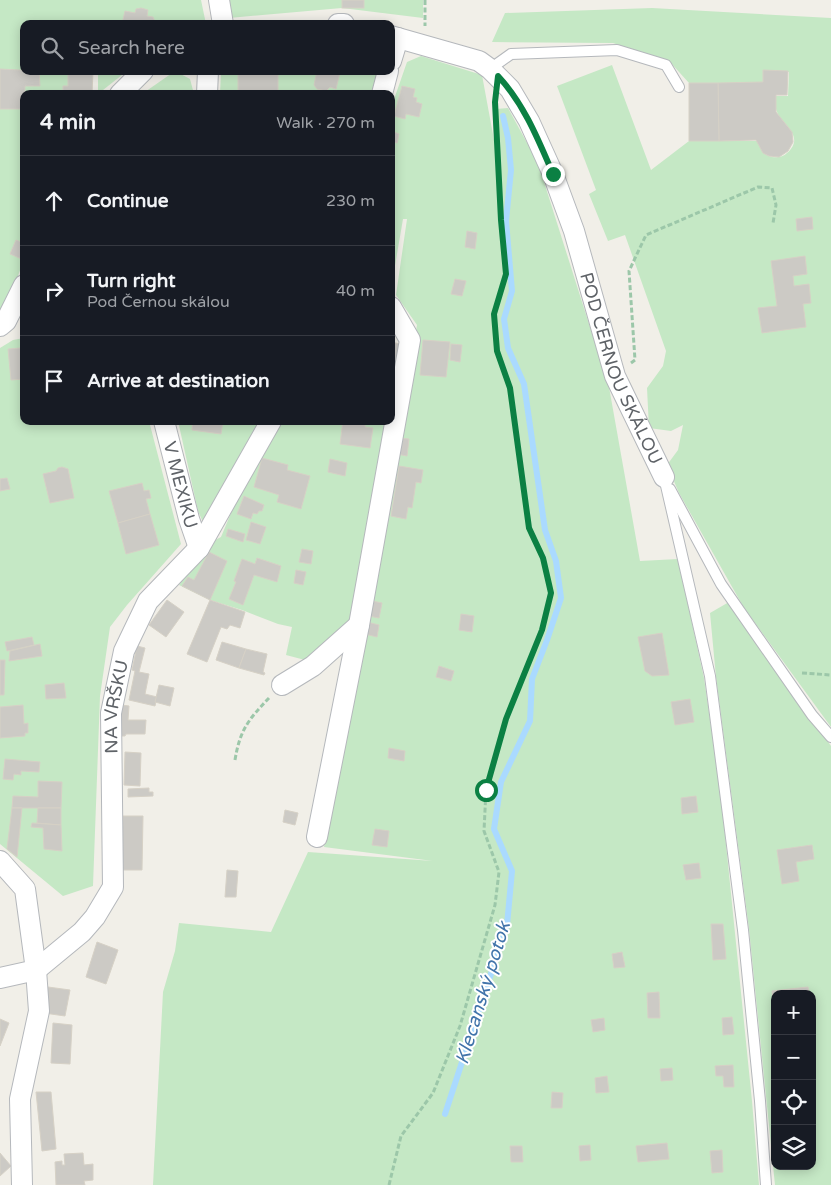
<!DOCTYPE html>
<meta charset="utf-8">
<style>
body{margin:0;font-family:"Varela Round",sans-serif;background:#20242c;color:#f1f3f6}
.controls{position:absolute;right:15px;bottom:15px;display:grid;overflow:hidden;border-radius:10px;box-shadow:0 2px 12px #0003}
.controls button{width:45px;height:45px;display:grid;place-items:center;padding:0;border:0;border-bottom:1px solid #363941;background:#171b24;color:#f1f3f6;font:25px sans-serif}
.stop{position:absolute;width:15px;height:15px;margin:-11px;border:4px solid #0b8043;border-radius:50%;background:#fff}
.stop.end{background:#0b8043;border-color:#fff;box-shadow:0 1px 5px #0008}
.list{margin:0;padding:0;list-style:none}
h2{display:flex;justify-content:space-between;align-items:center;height:65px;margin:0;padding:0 20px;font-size:21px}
h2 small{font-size:16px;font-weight:400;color:#9ea1a6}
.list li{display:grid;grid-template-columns:32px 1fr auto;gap:15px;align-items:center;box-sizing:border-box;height:90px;padding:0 20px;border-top:1px solid #363941}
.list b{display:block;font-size:19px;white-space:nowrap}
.list p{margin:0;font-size:16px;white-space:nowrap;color:#9ea1a6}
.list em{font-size:16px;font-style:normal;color:#9ea1a6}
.icon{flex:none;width:28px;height:28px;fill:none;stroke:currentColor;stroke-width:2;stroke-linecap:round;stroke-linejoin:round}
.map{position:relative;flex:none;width:831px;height:1185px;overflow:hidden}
.search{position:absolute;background:#171b24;box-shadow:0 2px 12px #0003;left:20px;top:20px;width:375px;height:55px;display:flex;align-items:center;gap:12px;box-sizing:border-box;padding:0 18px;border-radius:10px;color:#9ea1a6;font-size:19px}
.panel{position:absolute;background:#171b24;box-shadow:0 2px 12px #0003;left:20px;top:90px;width:375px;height:335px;border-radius:10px}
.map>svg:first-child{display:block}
.green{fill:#c5e8c5;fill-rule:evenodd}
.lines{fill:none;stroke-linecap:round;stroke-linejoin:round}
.stream{stroke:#aadaff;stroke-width:6}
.building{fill:#cccac5;stroke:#d6d1c6}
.lane-casing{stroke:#b5b8bc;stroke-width:12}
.street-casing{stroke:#b5b8bc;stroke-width:22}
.path{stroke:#9cc7a9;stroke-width:3;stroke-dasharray:5 2.5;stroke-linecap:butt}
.lane{stroke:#fff;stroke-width:10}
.street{stroke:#fff;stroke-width:20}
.route{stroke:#0b8043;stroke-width:6}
.labels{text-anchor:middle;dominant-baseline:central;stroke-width:4;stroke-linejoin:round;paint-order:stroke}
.street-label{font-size:18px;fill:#5f6368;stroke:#fff}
.water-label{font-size:19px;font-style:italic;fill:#4174aa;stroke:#fff}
</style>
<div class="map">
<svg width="831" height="1185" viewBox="0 0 831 1185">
<rect width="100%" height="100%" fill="#f1efe8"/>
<!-- green -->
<g class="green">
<polygon points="0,0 201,0 206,24 24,24 24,71 68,71 68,86 63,87 63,94 24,94 24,260 6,307 0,311"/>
<polygon points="225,0 423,0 423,18 342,8 229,18"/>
<path d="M652,8L831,18V727L744,608L679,493L667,465L678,450L683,425L671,431L649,428L647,388L663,366L666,351L625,235L608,241L589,194L596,190L557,86L612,65L651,170L689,141H757C761,148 763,155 772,157C778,158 783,157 787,153C806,136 782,125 777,112C775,108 776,101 776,96H788L789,72L764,71L763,83H689L670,62L613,43L492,42L505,13Z"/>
<polygon points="421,56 482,75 494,140 496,109 508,108 538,163 609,387 640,561 678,559 704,678 721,795 752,1101 759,1185 153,1185 163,992 175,951 179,923 271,932 308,852 433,861 324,847 366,618 417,325 396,295 407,219 403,219 391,289 391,108 407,62"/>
<polygon points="98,71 127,71 98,94"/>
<polygon points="175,71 190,79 194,94 142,94"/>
<polygon points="221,71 378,71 372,94 220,94"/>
<polygon points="24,338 24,421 149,421 181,544 127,605 110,627 100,696 93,886 63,896 0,844 0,348 13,340"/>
<polygon points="178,421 261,421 205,527 198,511"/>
<polygon points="281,421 389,421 354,619 337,636 305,660 286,655 292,627 278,624 242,610 210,600 179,585 211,542 221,537 241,489"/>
<path d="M729,602L831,746V1185H775L749,929L716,677L710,613ZM775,994H812V1166H775Z"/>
</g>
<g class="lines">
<!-- stream -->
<polyline class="stream" points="445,1114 507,925 512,871 494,829 501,782 530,721 532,679 547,640 561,598 556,561 545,530 524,384 508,348 504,319 512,291 506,221 511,170 508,138 503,116"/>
</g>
<!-- building -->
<g class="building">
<rect x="342" y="0" width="22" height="8"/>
<polygon points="141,8 148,10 147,16 153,17 156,24 122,24 125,11 135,13 136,9"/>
<polygon points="0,69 39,71 40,86 25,86 24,109 0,109"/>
<polygon points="763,70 788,71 787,95 776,95 776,112 792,132 793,142 788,151 779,157 769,156 763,153 756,140 719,141 718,83 763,82"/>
<polygon points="68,71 93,71 92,94 63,94 63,86 68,86"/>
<rect x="238" y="71" width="40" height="23"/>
<polygon points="317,71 354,71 351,74 340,72 336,89 330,87 326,91 317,89 314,85"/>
<polygon points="689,83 718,83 719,141 689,141"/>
<polygon points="402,86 415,89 413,97 417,98 416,102 422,104 419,117 406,114 405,119 394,116"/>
<polygon points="391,131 399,134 397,143 391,141"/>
<polygon points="812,217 813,229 797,231 796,219"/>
<polygon points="467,231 477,233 475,249 465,247"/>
<polygon points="16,240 24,243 24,260 10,254"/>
<polygon points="805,256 807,274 793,276 794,286 809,284 811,303 803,304 806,327 762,333 758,308 777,306 771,261"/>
<polygon points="455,279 466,281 462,296 451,294"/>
<polygon points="423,340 450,342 446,377 420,375"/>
<polygon points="391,342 400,344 396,365 391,365"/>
<polygon points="451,344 462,345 460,362 450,360"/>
<polygon points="21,348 24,379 11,380 8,349"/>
<polygon points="193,421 223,421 221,434 192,430"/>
<polygon points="343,421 365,421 365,427 373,428 370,448 340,444"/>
<polygon points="399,438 409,439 407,456 397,454"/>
<polygon points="262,458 288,465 287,470 310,476 301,509 277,502 279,495 254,487"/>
<polygon points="330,459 347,463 345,476 328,472"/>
<polygon points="399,466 423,470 421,483 416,482 412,508 408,507 406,519 391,516"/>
<polygon points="62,467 68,469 74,498 50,503 43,474 56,471 58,468"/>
<polygon points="7,478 10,489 0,491 0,479"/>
<polygon points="142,483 144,491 149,490 151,498 146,499 150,514 118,523 109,491"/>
<polygon points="244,496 264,505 262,511 259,511 257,514 253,513 251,519 237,514"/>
<polygon points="150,514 159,545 126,554 118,523"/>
<polygon points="251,522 266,527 260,544 246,540"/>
<polygon points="228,529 245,534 243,542 226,536"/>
<polygon points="302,549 313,551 311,564 299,562"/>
<polygon points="209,552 227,561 210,600 182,586 188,577 194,580"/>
<polygon points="257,558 281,566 277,582 254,575 243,605 229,599 236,582 234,581 242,559 255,564"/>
<polygon points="296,570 306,572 303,585 294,583"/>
<polygon points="167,600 184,612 166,637 149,625"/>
<polygon points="210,600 245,612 240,628 230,625 227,629 221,627 207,662 187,654"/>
<polygon points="372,601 382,603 379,618 369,616"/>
<polygon points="461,614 474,616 472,632 459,630"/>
<polygon points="367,622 379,625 377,637 365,634"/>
<polygon points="662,633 669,675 652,676 645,671 638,637"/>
<polygon points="32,637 34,645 7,651 5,642"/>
<polygon points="222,642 246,649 239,668 216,660"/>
<polygon points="40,644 42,656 9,661 10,651"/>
<polygon points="137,646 145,648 139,672 149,674 145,694 157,697 155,706 129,700 135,671 132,670"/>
<polygon points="246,649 267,654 263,672 265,673 264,675 239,668"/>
<polygon points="0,660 5,660 4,695 0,695"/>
<polygon points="439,666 454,671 451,681 436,677"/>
<polygon points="64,683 66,698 46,699 45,685"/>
<polygon points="159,685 174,688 170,706 155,702"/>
<polygon points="690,699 694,722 675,725 671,702"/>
<polygon points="23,705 24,724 28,723 28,733 25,733 25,736 0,738 0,707"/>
<polygon points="122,705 129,706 128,720 146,720 145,734 126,734 125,736 119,736"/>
<polygon points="389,748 405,751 404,761 388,758"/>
<polygon points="125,752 141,753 140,786 124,785"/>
<polygon points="5,759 40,762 39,772 21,771 21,775 14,774 13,780 3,779"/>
<polygon points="38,781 62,782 61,808 12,808 13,796 38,797"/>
<polygon points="149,788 149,792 153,792 153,796 128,797 128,789"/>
<polygon points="696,796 698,812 682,814 681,798"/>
<polygon points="12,808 22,808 17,857 7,849"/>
<polygon points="38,808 61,808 61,825 37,823"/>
<polygon points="285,810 298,813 295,825 283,822"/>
<polygon points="123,816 143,816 142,870 121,870"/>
<polygon points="32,823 61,825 62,851 44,849 43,828 31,827"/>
<polygon points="375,829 389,831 387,847 372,845"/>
<polygon points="812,845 814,859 796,862 799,881 782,884 777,850"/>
<polygon points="699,863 701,878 686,880 683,865"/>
<polygon points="227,870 238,871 236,897 225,897"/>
<polygon points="711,924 723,924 726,959 713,960"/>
<polygon points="97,942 118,950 106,984 86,977"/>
<polygon points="622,952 625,967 614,968 612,954"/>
<polygon points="48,987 70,990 65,1016 44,1013"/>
<polygon points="808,987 809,994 775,994 775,1015 772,991"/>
<polygon points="659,992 660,1018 648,1018 647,993"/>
<polygon points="732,1017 734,1034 723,1035 722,1018"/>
<polygon points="604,1018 605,1030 593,1032 591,1020"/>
<polygon points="0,1019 9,1023 0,1046"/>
<polygon points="53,1023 72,1025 70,1064 51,1063"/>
<polygon points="733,1065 734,1087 724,1087 723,1076 716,1076 715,1066"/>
<polygon points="672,1068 673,1080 661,1081 660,1069"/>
<polygon points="607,1076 609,1092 596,1093 595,1078"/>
<polygon points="36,1092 51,1092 56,1149 42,1151"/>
<polygon points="552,1092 563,1093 562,1108 551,1108"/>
<polygon points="667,1143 669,1159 638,1162 636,1146"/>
<polygon points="590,1145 591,1160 580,1161 579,1146"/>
<polygon points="510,1146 522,1146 523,1162 511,1162"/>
<polygon points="722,1150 723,1172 712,1173 710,1151"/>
<polygon points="0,1153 11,1166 0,1176"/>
<polygon points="83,1153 84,1165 93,1164 93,1180 84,1181 85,1185 56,1185 55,1162 62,1161 62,1165 65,1165 64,1154"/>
</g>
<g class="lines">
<defs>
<g id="lane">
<polyline points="490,69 511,54 617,50 666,65 679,87"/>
<polyline points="664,477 710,676 743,930 760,1101 766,1185"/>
<polyline points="670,489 721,584 812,715 831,737"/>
</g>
<g id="street">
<polyline points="219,0 223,24"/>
<polyline points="338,24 344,24"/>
<path id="s1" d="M391,36L479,61L490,69L510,89L529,121L553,174L574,231L615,376L664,477"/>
<polyline points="391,61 398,38"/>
<polyline points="120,94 143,71"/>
<polyline points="207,94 208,71"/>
<polyline points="382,94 388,71"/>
<polyline points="0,326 6,321 24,285"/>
<path id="s2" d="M164,421L189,519L199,548"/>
<polyline points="282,685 313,666 359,625"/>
<polyline points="317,837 359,625 410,340 391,307"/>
<polyline points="0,861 25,889 36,970 39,1011 20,1099 22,1185"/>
<path id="s3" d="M0,978L36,970L82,932L95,917L113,887L111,713L124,651L148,601L199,548L271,421"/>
</g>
</defs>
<!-- lane casing -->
<use href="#lane" class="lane-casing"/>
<!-- street casing -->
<use href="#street" class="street-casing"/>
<!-- path -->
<g class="path">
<polyline points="425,0 425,26"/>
<polyline points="631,363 635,360 629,271 646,235 758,187 772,188 776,205 773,223"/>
<polyline points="802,673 831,675"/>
<path d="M235,760C240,730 248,720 269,698"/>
<polyline points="389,1185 401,1136 433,1093 460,1026 495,905 499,872 484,831 486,790 506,719 542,630 551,593 543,558 529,528 510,388 497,351 494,314 506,274 501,220 495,104"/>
</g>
<!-- lane -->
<use href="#lane" class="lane"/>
<!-- street -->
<use href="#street" class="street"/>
</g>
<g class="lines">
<!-- route -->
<path class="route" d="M486,790L506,719L542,630L551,593L543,558L529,528L510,388L497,351L494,314L506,274L501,220L495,102L498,76C524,104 538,139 553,174"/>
</g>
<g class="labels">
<!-- street labels -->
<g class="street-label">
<text stroke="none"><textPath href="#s1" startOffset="435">POD ČERNOU SKÁLOU</textPath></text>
<text stroke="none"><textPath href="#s2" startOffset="66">V MEXIKU</textPath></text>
<text stroke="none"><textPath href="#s3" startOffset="332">NA VRŠKU</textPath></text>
</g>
<!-- water labels -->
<g class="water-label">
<text transform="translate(483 993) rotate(-73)">Klecanský potok</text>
</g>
</g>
</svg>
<div class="controls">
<button>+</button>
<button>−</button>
<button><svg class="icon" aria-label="locate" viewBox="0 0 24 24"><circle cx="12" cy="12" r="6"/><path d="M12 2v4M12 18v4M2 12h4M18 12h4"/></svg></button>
<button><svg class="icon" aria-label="layers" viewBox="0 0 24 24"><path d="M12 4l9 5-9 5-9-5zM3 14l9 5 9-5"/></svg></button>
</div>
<div class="stop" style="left:486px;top:790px"></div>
<div class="stop end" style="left:553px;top:174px"></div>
<div class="search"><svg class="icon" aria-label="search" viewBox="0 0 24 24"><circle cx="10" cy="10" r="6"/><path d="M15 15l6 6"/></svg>Search here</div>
<section class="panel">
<h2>4 min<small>Walk · 270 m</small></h2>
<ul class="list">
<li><svg class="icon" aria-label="ahead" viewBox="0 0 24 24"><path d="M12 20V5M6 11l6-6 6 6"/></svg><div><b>Continue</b></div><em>230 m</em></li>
<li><svg class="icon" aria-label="right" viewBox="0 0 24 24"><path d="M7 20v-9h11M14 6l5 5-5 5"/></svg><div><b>Turn right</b><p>Pod Černou skálou</p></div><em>40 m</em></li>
<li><svg class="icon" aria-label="arrive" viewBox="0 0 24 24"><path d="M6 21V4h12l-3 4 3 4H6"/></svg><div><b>Arrive at destination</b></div></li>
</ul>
</section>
</div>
